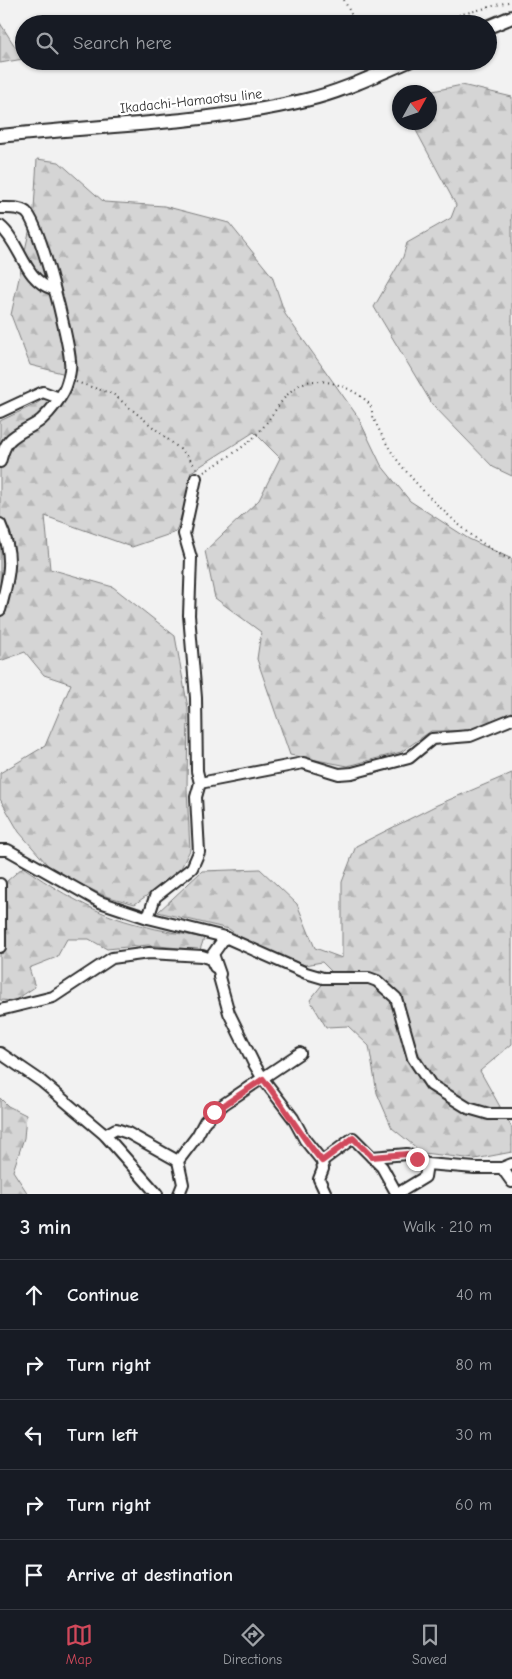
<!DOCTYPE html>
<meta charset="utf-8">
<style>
body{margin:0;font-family:"Comic Neue",sans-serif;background:#20242c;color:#f1f3f6}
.compass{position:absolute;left:392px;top:85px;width:45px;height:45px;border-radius:50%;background:#171b24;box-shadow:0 1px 4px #0004;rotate:50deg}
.stop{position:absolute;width:15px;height:15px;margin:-11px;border:4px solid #d1495b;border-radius:50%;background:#fff}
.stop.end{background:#d1495b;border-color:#fff;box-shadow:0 1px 5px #0008}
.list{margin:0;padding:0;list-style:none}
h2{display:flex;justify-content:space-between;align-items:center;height:65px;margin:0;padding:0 20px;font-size:21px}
h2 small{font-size:16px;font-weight:400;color:#9ea1a6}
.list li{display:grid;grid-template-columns:32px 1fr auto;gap:15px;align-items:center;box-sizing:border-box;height:70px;padding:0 20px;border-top:1px solid #363941}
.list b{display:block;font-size:19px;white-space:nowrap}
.list em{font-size:16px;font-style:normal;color:#9ea1a6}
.icon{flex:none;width:28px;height:28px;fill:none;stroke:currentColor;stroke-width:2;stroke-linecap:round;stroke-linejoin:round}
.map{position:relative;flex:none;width:512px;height:1194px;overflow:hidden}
.search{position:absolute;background:#171b24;box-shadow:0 1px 4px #0004;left:15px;right:15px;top:15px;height:55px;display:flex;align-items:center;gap:12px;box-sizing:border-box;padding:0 18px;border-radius:28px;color:#9ea1a6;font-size:19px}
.sheet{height:415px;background:#171b24}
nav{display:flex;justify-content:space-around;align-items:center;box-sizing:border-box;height:70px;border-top:1px solid #363941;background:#171b24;font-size:14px;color:#9ea1a6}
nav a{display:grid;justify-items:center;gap:2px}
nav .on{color:#d1495b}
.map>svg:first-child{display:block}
.forest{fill:url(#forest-firs);stroke:#808080}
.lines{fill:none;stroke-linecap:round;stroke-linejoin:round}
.minor-casing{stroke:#2b2b2b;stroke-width:14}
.major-casing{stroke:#2b2b2b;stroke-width:16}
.path{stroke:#2b2b2b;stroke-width:2;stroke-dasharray:1 4;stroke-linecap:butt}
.minor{stroke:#fff;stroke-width:10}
.major{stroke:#fff;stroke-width:12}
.route{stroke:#d1495b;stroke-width:6}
.labels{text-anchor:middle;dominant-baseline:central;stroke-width:5;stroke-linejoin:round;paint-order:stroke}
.street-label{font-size:14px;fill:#2b2b2b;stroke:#fff}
</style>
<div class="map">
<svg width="512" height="1194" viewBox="0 0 512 1194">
<defs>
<pattern id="forest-firs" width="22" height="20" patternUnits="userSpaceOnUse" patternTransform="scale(1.25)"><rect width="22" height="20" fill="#d5d5d5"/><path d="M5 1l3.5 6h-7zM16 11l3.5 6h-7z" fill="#b7b7b7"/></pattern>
</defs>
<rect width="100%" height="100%" fill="#f2f2f2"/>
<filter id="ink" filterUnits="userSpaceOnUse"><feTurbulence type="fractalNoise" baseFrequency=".02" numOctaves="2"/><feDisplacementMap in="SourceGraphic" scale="10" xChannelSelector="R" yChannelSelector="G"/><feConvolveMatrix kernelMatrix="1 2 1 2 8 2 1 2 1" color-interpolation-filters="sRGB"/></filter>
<g filter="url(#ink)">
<!-- forest -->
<g class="forest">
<polygon points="0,23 23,59 0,63"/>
<polygon points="462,85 512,97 512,476 493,467 432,404 374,307 403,257 407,243 451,218 456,205 412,123 430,122 428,92"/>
<polygon points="37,159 59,162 104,202 164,206 229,223 272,276 285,314 358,417 381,465 410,501 469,539 512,559 512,715 473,731 431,731 401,752 348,766 290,755 257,659 261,632 215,598 205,551 259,500 280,458 254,432 191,472 186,501 176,532 132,547 45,516 50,569 113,587 175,636 188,708 187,789 190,850 179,872 135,904 105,896 52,870 19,832 0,799 0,773 45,746 71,684 44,675 25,652 0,661 0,421 36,404 74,376 30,365 11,315 34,209"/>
<polygon points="512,773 512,1044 480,1071 512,1128 512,1152 475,1159 423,1153 392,1128 377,1093 369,1046 348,1026 326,1027 310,1000 332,972 322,962 305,965 250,945 229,929 158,912 202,871 260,869 297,904 315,948 342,958 342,882 356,846 437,805"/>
<path d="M23,867C59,892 97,915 140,925C161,931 183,934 204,938L200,950L148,945L107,949L89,939H67L57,957L29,968L35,987L14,1001L0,1000V907L7,881Z"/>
<polygon points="0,1098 8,1106 26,1115 24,1138 13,1171 28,1194 0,1194"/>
</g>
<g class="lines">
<defs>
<g id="minor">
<path d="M0,208C8,208 19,207 26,212C40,223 69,340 70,361C71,367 69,377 67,383C64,395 50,412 41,420C31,428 17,432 9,441C4,447 2,454 0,462"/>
<path d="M0,226C21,243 24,281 53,289"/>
<polyline points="0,412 43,392 59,398"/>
<path d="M0,524C15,557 9,577 0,610"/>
<polyline points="200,783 303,763 339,774 352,773 409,758 432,739 470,736 512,719"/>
<polyline points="0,850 8,850 100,902 148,918 225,937 306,973 323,978 369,978 377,981 396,998 413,1058 431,1085 468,1108 489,1114 512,1114"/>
<polyline points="0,884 0,947"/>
<polyline points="148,918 155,897 192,868 199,852 196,797 200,783 197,771 196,698 189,615 191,558 184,534 196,478"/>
<polyline points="225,937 213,954 220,974 219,977 229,1013 253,1062 263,1079 293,1118 305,1140 322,1161 323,1169 319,1179 326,1194"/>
<polyline points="0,1010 53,997 112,958 149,953 202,956 211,959 215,967"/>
<polyline points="0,1053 41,1081 105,1135 157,1194"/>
<polyline points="105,1135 116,1129 128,1133 178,1161"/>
<polyline points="372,1157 382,1167 397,1194"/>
<polyline points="322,1161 353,1138 372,1157 407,1154 427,1164 475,1168 502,1168 512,1164"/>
<polyline points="502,1168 512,1182"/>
<polyline points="179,1194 183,1184 178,1161 197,1136 205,1121 224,1104 300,1053"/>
<polyline points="397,1194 425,1177 427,1164"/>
</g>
<g id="major">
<polyline points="488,27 512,17"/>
<path d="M0,136C101,125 206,124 306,100C341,92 376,75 409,61"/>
</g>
</defs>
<!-- minor casing -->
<use href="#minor" class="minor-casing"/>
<!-- major casing -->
<use href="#major" class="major-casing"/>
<!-- path -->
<g class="path">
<polyline points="344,0 356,24"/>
<polyline points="425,24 512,1"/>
<polyline points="76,382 113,394 187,455 196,468"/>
<path d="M204,472C223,460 243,449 259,432C272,418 283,393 301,384C320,375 357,388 370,405C372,408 372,415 374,419C378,428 383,438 388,446C407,480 476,547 512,560"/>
</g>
<!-- minor -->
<use href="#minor" class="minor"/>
<!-- major -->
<use href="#major" class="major"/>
</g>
</g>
<g class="lines" filter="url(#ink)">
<!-- route -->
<path class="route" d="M214,1112L263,1079C284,1106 300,1135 322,1161L353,1138L372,1157L407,1154L417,1159"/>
</g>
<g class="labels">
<!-- street labels -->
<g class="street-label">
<text transform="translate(191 101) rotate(-6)">Ikadachi-Hamaotsu line</text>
</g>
</g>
</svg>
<svg class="compass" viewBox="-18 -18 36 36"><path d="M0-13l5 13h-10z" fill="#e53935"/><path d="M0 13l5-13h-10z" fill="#9ea1a6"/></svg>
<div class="stop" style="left:214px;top:1112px"></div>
<div class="stop end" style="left:417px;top:1159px"></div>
<div class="search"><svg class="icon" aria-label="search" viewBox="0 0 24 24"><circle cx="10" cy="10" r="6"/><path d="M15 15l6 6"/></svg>Search here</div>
</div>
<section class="sheet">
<h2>3 min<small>Walk · 210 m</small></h2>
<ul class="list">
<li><svg class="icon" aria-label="ahead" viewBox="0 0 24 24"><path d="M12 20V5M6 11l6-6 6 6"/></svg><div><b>Continue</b></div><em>40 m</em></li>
<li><svg class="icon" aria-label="right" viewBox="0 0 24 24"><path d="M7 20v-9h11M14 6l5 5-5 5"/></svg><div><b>Turn right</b></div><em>80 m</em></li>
<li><svg class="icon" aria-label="left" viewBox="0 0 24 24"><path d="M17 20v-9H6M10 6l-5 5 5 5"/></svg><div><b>Turn left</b></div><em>30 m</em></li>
<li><svg class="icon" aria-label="right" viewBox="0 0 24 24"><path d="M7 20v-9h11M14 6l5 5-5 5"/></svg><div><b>Turn right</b></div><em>60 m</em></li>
<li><svg class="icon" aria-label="arrive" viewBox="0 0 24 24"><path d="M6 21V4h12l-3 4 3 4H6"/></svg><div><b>Arrive at destination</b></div></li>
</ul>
</section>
<nav>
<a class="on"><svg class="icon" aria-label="map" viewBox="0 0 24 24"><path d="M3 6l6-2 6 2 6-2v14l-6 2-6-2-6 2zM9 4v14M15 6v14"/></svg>Map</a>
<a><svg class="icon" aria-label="directions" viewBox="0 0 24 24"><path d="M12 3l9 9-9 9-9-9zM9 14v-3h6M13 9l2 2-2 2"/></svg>Directions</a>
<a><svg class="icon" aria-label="saved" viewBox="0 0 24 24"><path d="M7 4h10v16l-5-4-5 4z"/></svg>Saved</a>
</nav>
